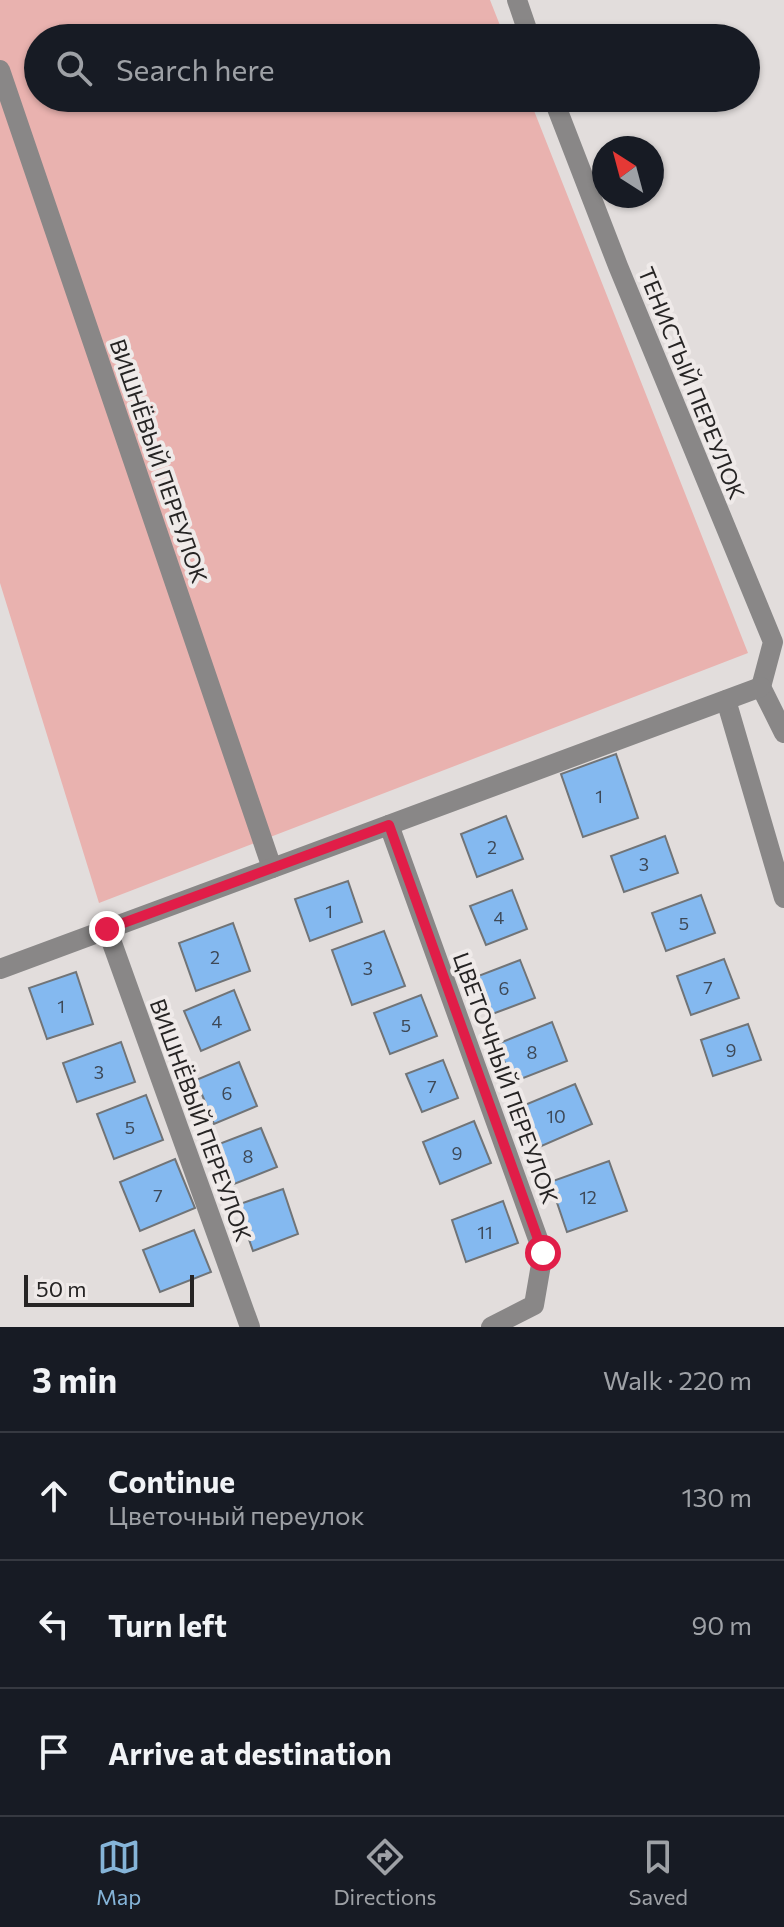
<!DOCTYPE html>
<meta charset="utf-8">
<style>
body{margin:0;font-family:Commissioner,sans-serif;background:#242831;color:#f1f3f6}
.compass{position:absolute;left:592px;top:136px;width:72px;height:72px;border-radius:50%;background:#171b24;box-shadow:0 2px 6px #0004;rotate:324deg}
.scale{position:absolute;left:24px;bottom:20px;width:170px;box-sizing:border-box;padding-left:8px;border:4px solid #262424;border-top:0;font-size:22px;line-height:28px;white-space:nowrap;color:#262424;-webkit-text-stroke:6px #efeae9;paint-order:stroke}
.stop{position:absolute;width:24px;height:24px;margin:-18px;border:6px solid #e11d48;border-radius:50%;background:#fff}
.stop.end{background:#e11d48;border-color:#fff;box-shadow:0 2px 8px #0008}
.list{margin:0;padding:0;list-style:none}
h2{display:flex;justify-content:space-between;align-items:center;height:104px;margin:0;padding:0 32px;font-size:34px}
h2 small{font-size:26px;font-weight:400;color:#9ea1a6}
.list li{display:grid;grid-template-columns:52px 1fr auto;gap:24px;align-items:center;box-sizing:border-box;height:128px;padding:0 32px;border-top:2px solid #363941}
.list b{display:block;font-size:30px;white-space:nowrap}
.list p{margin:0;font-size:26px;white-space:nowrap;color:#9ea1a6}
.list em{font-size:26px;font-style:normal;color:#9ea1a6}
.icon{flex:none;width:44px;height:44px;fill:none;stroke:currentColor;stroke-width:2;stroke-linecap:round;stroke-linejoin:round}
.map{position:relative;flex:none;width:784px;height:1327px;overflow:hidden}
.search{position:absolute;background:#171b24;box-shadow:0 2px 6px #0004;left:24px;right:24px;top:24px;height:88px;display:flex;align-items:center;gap:20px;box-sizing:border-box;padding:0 28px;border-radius:44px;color:#9ea1a6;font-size:30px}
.sheet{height:488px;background:#171b24}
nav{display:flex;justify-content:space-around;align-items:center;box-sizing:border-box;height:112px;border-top:2px solid #363941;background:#171b24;font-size:22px;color:#9ea1a6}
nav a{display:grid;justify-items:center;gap:4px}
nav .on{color:#85b4d8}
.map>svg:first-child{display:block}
.green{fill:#e9b2af}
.building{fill:#84b9f0;stroke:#717477;stroke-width:2}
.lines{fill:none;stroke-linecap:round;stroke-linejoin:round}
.minor{stroke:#898787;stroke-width:20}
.route{stroke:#e11d48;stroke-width:10}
.labels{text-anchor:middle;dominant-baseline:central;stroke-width:8;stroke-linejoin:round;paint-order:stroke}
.number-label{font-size:18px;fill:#3e4957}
.street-label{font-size:22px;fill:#262424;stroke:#efeae9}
</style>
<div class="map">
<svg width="784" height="1327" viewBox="0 0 784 1327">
<rect width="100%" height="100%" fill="#e2dddc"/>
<!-- green -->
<polygon class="green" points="0,0 490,0 505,38 38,38 38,98 529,98 748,653 99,903 0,583"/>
<!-- building -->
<g class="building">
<polygon points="616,754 638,818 583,837 561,774"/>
<polygon points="506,816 523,859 477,877 461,834"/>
<polygon points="665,836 678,873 624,892 611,856"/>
<polygon points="348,881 362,922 310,941 295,899"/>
<polygon points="512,890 527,929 486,945 470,906"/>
<polygon points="701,895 715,933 666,951 652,913"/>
<polygon points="233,923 250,971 196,991 179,943"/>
<polygon points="384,931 405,986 352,1005 332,950"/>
<polygon points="724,959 739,998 691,1015 677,976"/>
<polygon points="520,960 535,998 487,1016 473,978"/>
<polygon points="76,972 93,1024 47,1039 29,988"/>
<polygon points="234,990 250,1030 201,1051 184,1011"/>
<polygon points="421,995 437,1036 390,1054 374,1013"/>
<polygon points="552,1022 567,1061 513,1082 497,1044"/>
<polygon points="748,1024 761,1060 713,1076 701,1040"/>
<polygon points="121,1042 135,1082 77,1102 63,1063"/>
<polygon points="443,1060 458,1098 422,1112 406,1074"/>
<polygon points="239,1062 257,1106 214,1124 196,1080"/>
<polygon points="575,1084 592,1124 537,1148 520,1107"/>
<polygon points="146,1095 163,1140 114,1159 97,1114"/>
<polygon points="474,1121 491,1163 440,1184 423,1142"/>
<polygon points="261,1128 277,1167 234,1184 219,1144"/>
<polygon points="175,1159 195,1208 140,1231 120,1182"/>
<polygon points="609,1161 627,1211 567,1232 550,1182"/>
<polygon points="283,1189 298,1234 253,1251 237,1205"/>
<polygon points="503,1201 518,1243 466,1262 452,1220"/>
<polygon points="194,1230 211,1272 160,1292 143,1250"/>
</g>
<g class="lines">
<!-- minor -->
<g class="minor">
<polyline points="517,0 530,38"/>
<polyline points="0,70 272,868"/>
<polyline points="553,98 618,266 773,642 761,687"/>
<polyline points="761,687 784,733"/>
<polyline points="726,700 784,898"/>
<polyline points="389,825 543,1253 534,1305 491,1327"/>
<polyline points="107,929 250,1327"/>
<polyline points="0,969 761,687"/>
</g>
</g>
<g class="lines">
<!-- route -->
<polyline class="route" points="107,929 389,825 543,1253"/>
</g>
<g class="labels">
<!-- number labels -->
<g class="number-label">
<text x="599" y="796">1</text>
<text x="492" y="847">2</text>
<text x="644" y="864">3</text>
<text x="329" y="911">1</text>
<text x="499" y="917">4</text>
<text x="684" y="923">5</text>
<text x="215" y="957">2</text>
<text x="368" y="968">3</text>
<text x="708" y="987">7</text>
<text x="504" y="988">6</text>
<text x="61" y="1006">1</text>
<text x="217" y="1021">4</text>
<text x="406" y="1025">5</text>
<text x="731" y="1050">9</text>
<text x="532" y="1052">8</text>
<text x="99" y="1072">3</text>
<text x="432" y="1086">7</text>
<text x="227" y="1093">6</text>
<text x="556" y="1116">10</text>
<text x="130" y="1127">5</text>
<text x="457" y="1153">9</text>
<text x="248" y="1156">8</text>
<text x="158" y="1195">7</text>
<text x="588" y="1197">12</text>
<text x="485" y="1232">11</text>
</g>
<!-- street labels -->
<g class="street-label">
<text transform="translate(692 383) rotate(68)">ТЕНИСТЫЙ ПЕРЕУЛОК</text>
<text transform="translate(159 461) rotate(71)">ВИШНЁВЫЙ ПЕРЕУЛОК</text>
<text transform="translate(506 1078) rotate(70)">ЦВЕТОЧНЫЙ ПЕРЕУЛОК</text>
<text transform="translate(201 1120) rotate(70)">ВИШНЁВЫЙ ПЕРЕУЛОК</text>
</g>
</g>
</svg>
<svg class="compass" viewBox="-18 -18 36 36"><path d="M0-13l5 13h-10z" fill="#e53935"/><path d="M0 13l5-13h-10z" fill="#9ea1a6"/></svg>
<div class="scale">50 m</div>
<div class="stop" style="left:543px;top:1253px"></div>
<div class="stop end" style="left:107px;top:929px"></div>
<div class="search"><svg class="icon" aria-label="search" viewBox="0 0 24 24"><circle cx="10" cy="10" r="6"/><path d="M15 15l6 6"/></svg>Search here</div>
</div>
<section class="sheet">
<h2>3 min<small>Walk · 220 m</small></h2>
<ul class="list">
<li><svg class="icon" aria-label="ahead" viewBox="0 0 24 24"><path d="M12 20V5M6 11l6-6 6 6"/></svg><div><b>Continue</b><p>Цветочный переулок</p></div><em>130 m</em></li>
<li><svg class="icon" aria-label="left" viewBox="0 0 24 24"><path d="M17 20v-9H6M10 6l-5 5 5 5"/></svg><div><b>Turn left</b></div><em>90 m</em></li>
<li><svg class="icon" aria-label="arrive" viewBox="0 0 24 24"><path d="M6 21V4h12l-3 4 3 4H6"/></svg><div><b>Arrive at destination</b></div></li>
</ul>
</section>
<nav>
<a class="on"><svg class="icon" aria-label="map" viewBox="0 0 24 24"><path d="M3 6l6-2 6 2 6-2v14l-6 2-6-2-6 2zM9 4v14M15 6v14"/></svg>Map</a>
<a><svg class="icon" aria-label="directions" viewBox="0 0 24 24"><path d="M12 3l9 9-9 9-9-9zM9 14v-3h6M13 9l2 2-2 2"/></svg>Directions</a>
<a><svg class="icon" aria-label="saved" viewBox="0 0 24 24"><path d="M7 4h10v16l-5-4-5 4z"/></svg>Saved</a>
</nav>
